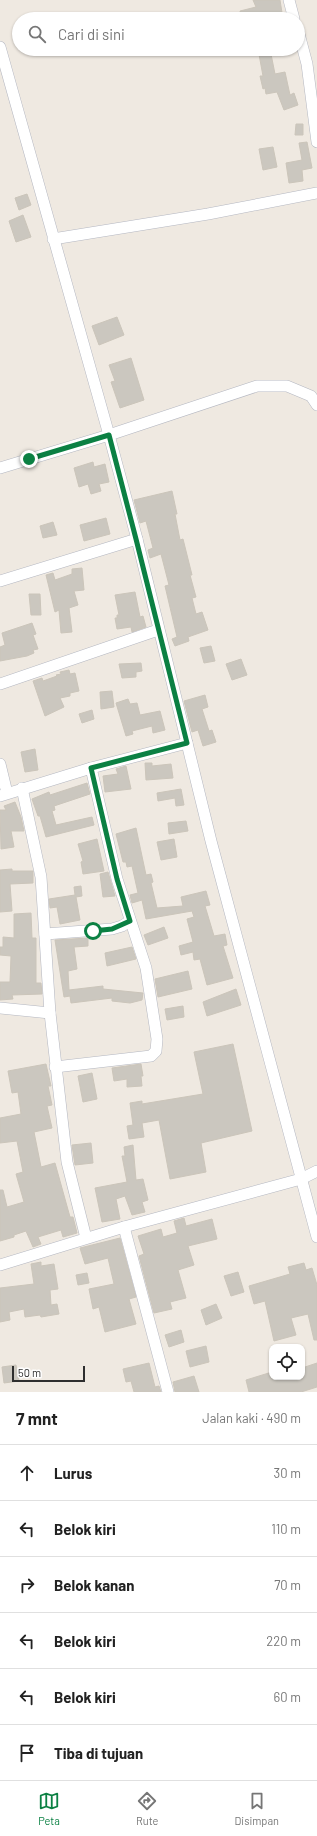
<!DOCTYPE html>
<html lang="id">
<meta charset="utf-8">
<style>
body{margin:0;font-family:Barlow,sans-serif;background:#f6f6f6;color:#222}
.controls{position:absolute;right:12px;bottom:12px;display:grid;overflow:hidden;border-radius:8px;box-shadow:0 1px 3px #0004}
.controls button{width:36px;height:36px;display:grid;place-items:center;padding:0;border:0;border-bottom:1px solid #e0e0e0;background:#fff;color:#222;font:20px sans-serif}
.scale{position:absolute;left:12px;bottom:10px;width:73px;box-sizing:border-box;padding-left:4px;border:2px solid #2e2e2e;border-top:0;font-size:11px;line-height:14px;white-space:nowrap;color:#2e2e2e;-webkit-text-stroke:3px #fff;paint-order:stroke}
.stop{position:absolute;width:12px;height:12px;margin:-9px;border:3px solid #0b8043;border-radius:50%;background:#fff}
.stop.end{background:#0b8043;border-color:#fff;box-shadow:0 1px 4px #0008}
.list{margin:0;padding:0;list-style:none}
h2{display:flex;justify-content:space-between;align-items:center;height:52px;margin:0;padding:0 16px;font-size:17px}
h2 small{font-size:13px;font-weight:400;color:#767676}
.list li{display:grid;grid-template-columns:26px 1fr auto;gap:12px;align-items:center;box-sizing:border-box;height:56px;padding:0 16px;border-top:1px solid #e0e0e0}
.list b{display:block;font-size:15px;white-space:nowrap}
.list em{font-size:13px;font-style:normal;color:#767676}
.icon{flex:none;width:22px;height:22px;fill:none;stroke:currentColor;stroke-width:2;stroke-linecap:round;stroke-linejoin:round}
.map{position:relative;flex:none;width:317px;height:1392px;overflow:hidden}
.search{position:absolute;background:#fff;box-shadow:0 1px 3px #0004;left:12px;right:12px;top:12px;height:44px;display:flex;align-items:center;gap:10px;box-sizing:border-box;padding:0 14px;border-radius:22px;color:#767676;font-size:15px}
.sheet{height:388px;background:#fff}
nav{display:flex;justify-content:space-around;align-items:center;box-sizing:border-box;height:56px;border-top:1px solid #e0e0e0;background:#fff;font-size:11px;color:#767676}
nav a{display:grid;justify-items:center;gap:2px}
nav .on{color:#0b8043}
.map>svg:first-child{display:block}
.building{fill:#cbc7bf;stroke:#cbc5ba}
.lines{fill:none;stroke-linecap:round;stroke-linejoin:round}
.minor-casing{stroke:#b4b7c1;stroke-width:12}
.minor{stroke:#fff;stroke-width:11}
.route{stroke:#0b8043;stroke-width:5}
</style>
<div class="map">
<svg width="317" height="1392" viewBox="0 0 317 1392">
<rect width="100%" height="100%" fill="#efe9e1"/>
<!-- building -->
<g class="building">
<polygon points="253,0 280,0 283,19 242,19 240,11 256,7"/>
<polygon points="258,49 270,49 275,74 285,72 290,95 294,93 298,105 284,110 277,92 266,94 265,88 263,89 260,76 263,76"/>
<polygon points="296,124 303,124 303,135 295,135"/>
<polygon points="307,142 312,168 302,170 303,181 289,183 286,163 302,160 299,143"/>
<polygon points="273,147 277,167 263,170 259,149"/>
<polygon points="27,194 31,205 19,210 15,198"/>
<polygon points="23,215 31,237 16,242 9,221"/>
<polygon points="117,317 124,335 99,345 92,326"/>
<polygon points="131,358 144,400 120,408 111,382 115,381 109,365"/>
<polygon points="93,462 94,467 105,464 109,482 99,484 101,491 91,494 88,484 79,487 74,468"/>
<polygon points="172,491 177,514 175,514 180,540 183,539 192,575 190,575 196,597 192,598 196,614 202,612 208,630 188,637 189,641 175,646 172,639 177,637 165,586 169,585 161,554 150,558 148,550 153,548 146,521 140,523 134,500"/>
<polygon points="106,518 110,534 84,541 80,525"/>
<polygon points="53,522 57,535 43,538 40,526"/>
<polygon points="82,568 84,590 74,591 78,605 69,608 72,632 61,633 59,610 55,612 46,575 53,573 55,580 72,574 72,569"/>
<polygon points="135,592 140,617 143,616 146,627 132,632 131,627 117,629 115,618 117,618 117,615 119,615 115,595"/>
<polygon points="29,594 40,594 41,615 31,615"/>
<polygon points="32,623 36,634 33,635 38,649 33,650 34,653 27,656 0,661 0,647 5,645 2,633"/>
<polygon points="211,646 215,661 204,663 200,648"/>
<polygon points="241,659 247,675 232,680 226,664"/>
<polygon points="141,663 142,671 136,672 136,677 122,678 119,664"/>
<polygon points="69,670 70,674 75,673 79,691 70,693 70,696 60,698 64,707 45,716 33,681 42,678 43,681 57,676 56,675 61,674 60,672"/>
<polygon points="112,691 114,707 101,709 100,692"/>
<polygon points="205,695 208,707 202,709 209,731 212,730 216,742 203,746 198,730 192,732 184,701"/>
<polygon points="128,699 130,704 137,703 140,715 160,711 165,730 153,733 152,726 132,731 133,734 126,736 116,703"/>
<polygon points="92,710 94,719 82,723 79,714"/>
<polygon points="35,749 38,770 25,772 21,752"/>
<polygon points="145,763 152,763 152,766 171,764 173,778 146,780"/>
<polygon points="126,766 131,789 105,792 103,776 118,774 116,769"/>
<polygon points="87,783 90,794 54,806 55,810 52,811 56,825 92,817 94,825 46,837 40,816 38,816 32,799 49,792 50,795"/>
<polygon points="181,789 184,805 176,806 175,798 158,801 157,793"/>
<polygon points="15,802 21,817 24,831 11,831 14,847 1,849 0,810 6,810 4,806"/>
<polygon points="186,821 188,831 169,834 168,823"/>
<polygon points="136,828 146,875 151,874 153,882 151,883 157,908 183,906 181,897 206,891 210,905 205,906 214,936 225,934 227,945 223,946 233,978 207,985 200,959 194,960 193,952 181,955 179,946 193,942 187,919 194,917 192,911 146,919 142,900 132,903 130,895 138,893 132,866 127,867 126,862 123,862 116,834"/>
<polygon points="97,839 104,871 83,874 81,862 83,861 78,844"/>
<polygon points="174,839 177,857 161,860 157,842"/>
<polygon points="12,869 12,871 33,871 33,883 10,884 12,911 0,912 0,870"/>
<polygon points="108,872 115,896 103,897 100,874"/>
<polygon points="81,886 82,896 76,897 80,920 60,924 57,907 50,908 49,899 75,895 74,887"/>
<polygon points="31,913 32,938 36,938 36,983 41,983 42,994 12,995 13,999 0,1000 0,982 10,982 11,956 0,955 0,947 3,947 3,937 14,938 14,914"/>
<polygon points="164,927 168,938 148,945 144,935"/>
<polygon points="88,938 88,946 74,947 77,969 68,971 69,990 103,986 103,989 143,993 142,1000 130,1003 112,1001 112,998 71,1003 70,996 64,997 55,940"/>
<polygon points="132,947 136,959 107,966 105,953"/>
<polygon points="188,971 192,989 158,997 155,979"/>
<polygon points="236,989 241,1005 207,1016 203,1002"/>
<polygon points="183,1006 184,1017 167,1020 165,1009"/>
<polygon points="233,1044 252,1131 201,1143 206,1172 170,1179 159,1120 142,1123 144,1137 129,1139 127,1126 133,1125 130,1103 142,1101 142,1104 203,1094 194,1052"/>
<polygon points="46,1064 51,1086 48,1086 52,1105 47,1106 52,1128 34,1132 41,1167 55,1163 70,1217 73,1217 77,1233 63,1237 61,1230 38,1237 41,1244 33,1247 26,1231 14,1235 14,1237 0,1241 0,1190 3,1190 7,1207 24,1202 16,1174 23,1172 17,1141 0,1143 0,1118 21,1114 18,1092 12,1093 8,1071"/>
<polygon points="141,1064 143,1076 141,1076 142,1086 127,1087 127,1079 114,1081 112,1068"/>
<polygon points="92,1073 97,1099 83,1102 78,1076"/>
<polygon points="91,1143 93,1163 75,1165 72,1145"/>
<polygon points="133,1145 136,1180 143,1179 148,1200 142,1202 145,1212 132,1215 125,1196 116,1199 120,1219 102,1222 95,1188 127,1182 122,1156 125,1156 124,1147"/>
<polygon points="184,1218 186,1226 212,1219 217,1239 188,1246 194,1265 178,1270 186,1298 170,1302 172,1309 154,1313 139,1256 144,1254 138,1236 161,1229 163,1237 177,1233 174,1221"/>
<polygon points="120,1238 136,1297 129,1299 136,1324 105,1332 99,1307 93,1309 89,1289 114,1284 108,1258 85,1264 80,1248"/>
<polygon points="41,1262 41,1266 54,1264 58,1289 50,1290 51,1305 57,1304 59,1314 41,1317 40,1315 25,1317 24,1309 9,1312 10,1320 0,1322 0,1288 34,1284 31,1264"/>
<polygon points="304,1263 306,1270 312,1268 317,1285 317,1340 314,1340 308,1314 291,1318 296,1335 274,1341 265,1301 254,1304 249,1286 290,1274 288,1267"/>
<polygon points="238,1272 244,1292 231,1296 224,1276"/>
<polygon points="87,1273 89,1283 78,1285 76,1275"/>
<polygon points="216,1304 222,1318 206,1325 201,1310"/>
<polygon points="181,1330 184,1342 169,1347 165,1335"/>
<polygon points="206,1346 209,1362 190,1367 186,1351"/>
<polygon points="149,1363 155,1387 159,1386 161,1392 134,1392 131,1381 126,1382 123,1369"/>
<polygon points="317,1363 317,1387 301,1392 249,1392 246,1380 272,1372 272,1377 302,1377 302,1368"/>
<polygon points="16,1365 19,1381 4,1383 2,1367"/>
<polygon points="194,1376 199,1392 175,1392 173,1382"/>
</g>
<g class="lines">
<defs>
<g id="minor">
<polyline points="289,0 294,19"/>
<polyline points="298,30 307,64 317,142"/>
<polyline points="0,47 109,435 137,539 211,841 317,1237"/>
<polyline points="53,239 208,214 317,193"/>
<polyline points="0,468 109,435 257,386 287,386 311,396 317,405"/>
<polyline points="0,581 137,539"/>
<polyline points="0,684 158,630"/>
<polyline points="0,764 7,793"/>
<polyline points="22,788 41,877 50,1013 67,1162 86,1238"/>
<polyline points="0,796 91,768 187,743"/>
<polyline points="45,934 112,929 122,926 130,921"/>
<polyline points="0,1008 50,1013"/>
<polyline points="55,1067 151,1056 156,1051 157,1039 146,968 117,879 91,768"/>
<polyline points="124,1227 168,1392"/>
<polyline points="0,1265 124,1227 301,1179 317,1171"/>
</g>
</defs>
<!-- minor casing -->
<use href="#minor" class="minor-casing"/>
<!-- minor -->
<use href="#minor" class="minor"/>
</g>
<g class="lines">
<!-- route -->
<polyline class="route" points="29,459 109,435 136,539 187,743 91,768 117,879 130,921 112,929 93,931"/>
</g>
</svg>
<div class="controls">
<button><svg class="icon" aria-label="locate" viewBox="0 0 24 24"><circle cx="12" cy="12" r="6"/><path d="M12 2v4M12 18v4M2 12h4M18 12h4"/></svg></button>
</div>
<div class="scale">50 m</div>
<div class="stop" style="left:93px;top:931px"></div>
<div class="stop end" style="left:29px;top:459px"></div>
<div class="search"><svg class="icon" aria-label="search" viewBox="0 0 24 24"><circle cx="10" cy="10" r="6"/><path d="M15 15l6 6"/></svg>Cari di sini</div>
</div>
<section class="sheet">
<h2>7 mnt<small>Jalan kaki · 490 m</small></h2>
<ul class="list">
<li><svg class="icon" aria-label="ahead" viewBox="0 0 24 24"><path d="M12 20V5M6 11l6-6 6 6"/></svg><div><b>Lurus</b></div><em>30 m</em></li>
<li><svg class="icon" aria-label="left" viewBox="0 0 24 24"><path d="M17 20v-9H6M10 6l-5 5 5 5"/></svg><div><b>Belok kiri</b></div><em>110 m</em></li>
<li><svg class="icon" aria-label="right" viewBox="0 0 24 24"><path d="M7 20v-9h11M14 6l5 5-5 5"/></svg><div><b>Belok kanan</b></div><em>70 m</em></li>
<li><svg class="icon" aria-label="left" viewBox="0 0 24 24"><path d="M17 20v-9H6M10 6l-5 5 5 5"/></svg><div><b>Belok kiri</b></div><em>220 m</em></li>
<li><svg class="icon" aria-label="left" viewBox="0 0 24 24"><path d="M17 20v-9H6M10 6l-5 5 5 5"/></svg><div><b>Belok kiri</b></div><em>60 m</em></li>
<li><svg class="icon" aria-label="arrive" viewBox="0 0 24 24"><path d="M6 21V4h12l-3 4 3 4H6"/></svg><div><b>Tiba di tujuan</b></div></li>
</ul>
</section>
<nav>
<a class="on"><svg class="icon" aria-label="map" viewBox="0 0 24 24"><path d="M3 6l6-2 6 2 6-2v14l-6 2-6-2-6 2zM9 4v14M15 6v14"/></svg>Peta</a>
<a><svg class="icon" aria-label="directions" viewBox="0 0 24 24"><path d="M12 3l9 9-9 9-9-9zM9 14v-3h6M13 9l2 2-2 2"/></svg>Rute</a>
<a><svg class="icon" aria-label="saved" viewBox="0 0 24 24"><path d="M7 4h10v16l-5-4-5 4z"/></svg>Disimpan</a>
</nav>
